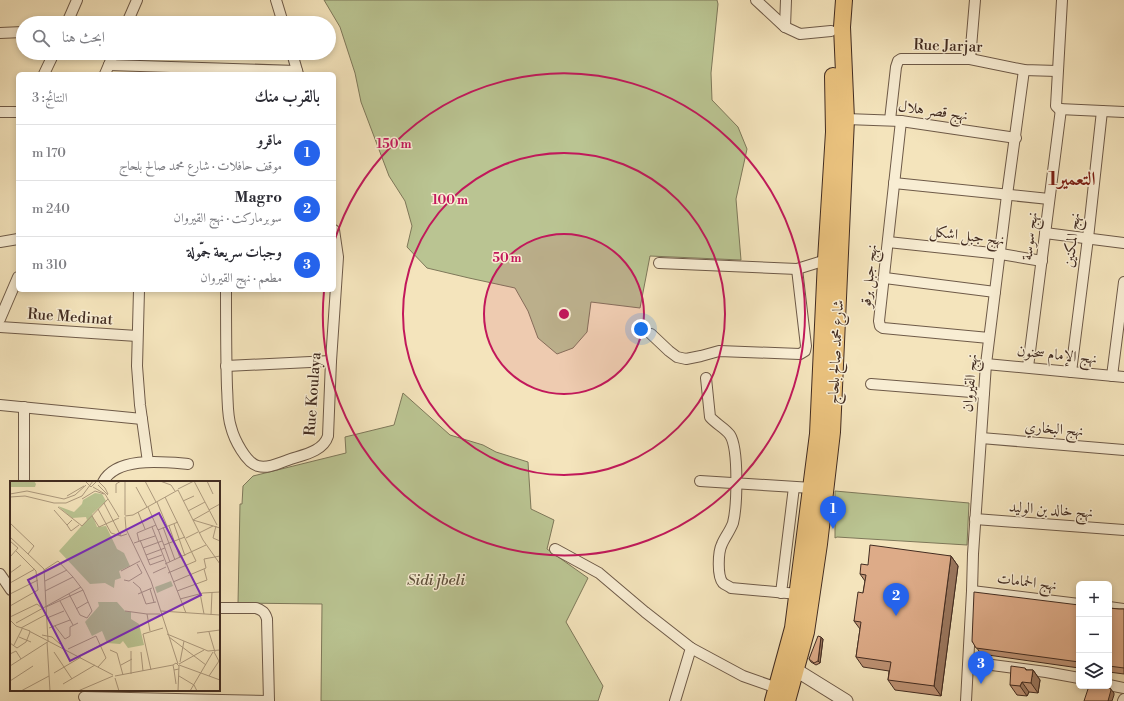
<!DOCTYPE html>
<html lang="ar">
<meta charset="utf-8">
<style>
body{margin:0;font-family:"Libre Bodoni",Amiri,serif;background:#f2f2f3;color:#2b2b33;direction:rtl}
.controls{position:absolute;right:12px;bottom:12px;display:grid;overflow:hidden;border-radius:6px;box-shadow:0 2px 6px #0003}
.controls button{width:36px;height:36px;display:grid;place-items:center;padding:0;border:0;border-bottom:1px solid #e1e1e2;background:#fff;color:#2b2b33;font:20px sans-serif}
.you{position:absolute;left:641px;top:329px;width:14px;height:14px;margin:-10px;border:3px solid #fff;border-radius:50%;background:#1a73e8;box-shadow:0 0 0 6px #1a73e833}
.badge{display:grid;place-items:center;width:26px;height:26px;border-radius:50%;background:#2563eb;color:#fff;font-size:13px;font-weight:700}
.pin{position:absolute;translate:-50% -33px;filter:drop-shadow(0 1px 2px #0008)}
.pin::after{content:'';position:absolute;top:21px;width:14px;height:12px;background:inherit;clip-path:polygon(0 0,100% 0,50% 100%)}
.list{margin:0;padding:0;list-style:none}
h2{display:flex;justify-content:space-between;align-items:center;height:52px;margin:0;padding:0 16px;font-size:17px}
h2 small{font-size:13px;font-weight:400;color:#7c7c81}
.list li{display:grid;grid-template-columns:26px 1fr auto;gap:12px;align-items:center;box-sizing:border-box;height:56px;padding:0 16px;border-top:1px solid #e1e1e2}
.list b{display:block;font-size:15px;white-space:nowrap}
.list p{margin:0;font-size:13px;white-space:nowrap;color:#7c7c81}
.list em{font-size:13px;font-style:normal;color:#7c7c81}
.icon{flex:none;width:22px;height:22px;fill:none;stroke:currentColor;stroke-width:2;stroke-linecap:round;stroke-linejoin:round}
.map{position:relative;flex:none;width:1124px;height:701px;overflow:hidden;direction:ltr}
.search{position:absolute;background:#fff;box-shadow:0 2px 6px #0003;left:16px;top:16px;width:320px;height:44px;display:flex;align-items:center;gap:10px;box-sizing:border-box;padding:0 14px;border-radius:22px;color:#7c7c81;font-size:15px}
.panel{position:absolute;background:#fff;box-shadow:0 2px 6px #0003;left:16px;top:72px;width:320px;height:220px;border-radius:6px;direction:rtl}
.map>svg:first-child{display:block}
.green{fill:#bac492;stroke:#7e785a}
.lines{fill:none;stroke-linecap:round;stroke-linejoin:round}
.minor-casing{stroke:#6e5a48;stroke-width:12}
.tertiary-casing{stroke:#6e5a48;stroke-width:15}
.primary-casing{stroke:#422c21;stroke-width:18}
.minor{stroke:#f8edd3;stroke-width:10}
.tertiary{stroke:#f8edd3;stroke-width:13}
.primary{stroke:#eac27e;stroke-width:16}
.wall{fill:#be9375;stroke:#422c21}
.shaded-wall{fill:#9b785f;stroke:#422c21}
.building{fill:#ddab88;stroke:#422c21}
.ring{fill:none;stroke:#c2185b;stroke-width:2}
.labels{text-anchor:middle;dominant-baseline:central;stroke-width:3;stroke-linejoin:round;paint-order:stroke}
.street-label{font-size:15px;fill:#422c21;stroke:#f8edd3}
.park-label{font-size:15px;font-style:italic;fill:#60523d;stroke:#f8edd3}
.district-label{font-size:19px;font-weight:bold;fill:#7a1f14;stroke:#f8edd3}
.inset-road{fill:none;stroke:#ad9a7e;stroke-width:1}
.view{fill:#7b2cbf;fill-opacity:0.15;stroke:#7b2cbf;stroke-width:2}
.inset-edge{fill:none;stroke:#422c21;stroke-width:2}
.centre{fill:#c2185b;stroke:#f8edd3;stroke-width:2}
.ring-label{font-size:12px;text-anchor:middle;font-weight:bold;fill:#c2185b;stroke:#f8edd3;stroke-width:3;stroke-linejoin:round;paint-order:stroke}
</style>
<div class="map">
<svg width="1124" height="701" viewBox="0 0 1124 701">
<rect width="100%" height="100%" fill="#f4e4bc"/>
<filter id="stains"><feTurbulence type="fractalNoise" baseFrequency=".005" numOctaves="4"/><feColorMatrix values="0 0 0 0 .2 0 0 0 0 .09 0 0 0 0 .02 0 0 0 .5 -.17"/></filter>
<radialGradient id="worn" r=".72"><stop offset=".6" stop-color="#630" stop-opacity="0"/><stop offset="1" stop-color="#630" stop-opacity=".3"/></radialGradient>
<!-- green -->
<g class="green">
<polygon points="324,0 717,0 718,4 711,73 712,100 738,127 747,149 736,199 741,260 650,256 640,308 591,302 587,332 573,348 557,354 538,338 528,311 515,288 469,278 427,268 407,247 412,226 405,201 389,176 361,102 355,73 340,27"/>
<polygon points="403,393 450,435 483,445 496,452 528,462 531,509 554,520 547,549 588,578 566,622 603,686 598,701 321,701 322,604 238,603 240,504 242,504 243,486 253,476 346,453 345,437 394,425"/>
<polygon points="835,491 969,503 967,545 837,537 835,538"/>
</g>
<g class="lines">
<defs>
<g id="minor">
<polyline points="276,0 283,23"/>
<polyline points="756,0 785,27 800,34 831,31"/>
<polyline points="1062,0 1056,106 1059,109 1124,112"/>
<polyline points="67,23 77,0"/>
<polyline points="127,23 137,0"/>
<polyline points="785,27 786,0"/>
<polyline points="0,33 23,32"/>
<polyline points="292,53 298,74"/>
<polyline points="970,59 975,0"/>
<polyline points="109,65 297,71"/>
<polyline points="44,74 54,53"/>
<polyline points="105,74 114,53"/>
<polyline points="0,112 18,112"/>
<polyline points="846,119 901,121 1016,138"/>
<polyline points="890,120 896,67 898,61 901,59 970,59 1024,70 1057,71"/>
<polyline points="901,121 879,321 880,326 883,328 989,338"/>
<polyline points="894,183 1049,199"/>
<polyline points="1045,233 1124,243"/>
<polyline points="0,242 18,239"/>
<polyline points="888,242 1001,254 1042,261"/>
<polyline points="659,263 797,269 826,260"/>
<polyline points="885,278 995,292"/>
<polyline points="139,290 137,366 140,405 148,462"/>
<path d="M226,290C226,323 226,355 227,388C228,401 227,415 231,427C234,439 246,463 258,466C268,469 279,463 288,460C302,455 323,452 328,436L331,361L338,257L334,230"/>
<polyline points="0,319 18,277"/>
<polyline points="0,327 137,336"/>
<polyline points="651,334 669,351 677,357 686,359 701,356 719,351 800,354 805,351 806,346 797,269"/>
<polyline points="986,364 1124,377"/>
<polyline points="226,366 331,361"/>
<polyline points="1028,367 1061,109"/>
<polyline points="1071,372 1088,238 1102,111"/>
<polyline points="1112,376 1124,282"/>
<path d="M706,378L710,417C716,424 725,428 730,435C739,449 737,507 733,523C730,531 725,537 722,544C718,552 717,576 723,583C725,585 729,586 731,588L798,594"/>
<polyline points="871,384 984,393"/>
<polyline points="0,405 142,419"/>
<polyline points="24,407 24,482"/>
<polyline points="981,438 1124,450"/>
<polyline points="700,481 812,488"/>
<path d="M103,482C117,456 164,462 188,464"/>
<polyline points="975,519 1124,530"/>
<polyline points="555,549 599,573 645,612 691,648 675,701"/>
<polyline points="0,574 11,590"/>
<polyline points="972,591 1079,604"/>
<polyline points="781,593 794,487"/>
<polyline points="1109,607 1124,609"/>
<path d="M219,608H256C262,610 265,612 267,619L269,701"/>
<polyline points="691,648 743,676 777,688"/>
<polyline points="969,662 1046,672 1079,678"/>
<polyline points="1109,685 1124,688"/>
<polyline points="84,697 269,701"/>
<polyline points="966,701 972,591 973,554 986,364 1007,195 1024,70"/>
<polyline points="1123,701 1124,699"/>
</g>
<polyline id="tertiary" points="796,670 846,701"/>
<g id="primary">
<polyline points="773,701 793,628 818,434 826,260 834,132 833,76"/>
<polyline points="787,701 806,632 819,544 832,432 846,119 842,27 844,0"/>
</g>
</defs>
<!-- minor casing -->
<use href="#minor" class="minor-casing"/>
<!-- tertiary casing -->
<use href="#tertiary" class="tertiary-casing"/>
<!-- primary casing -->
<use href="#primary" class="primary-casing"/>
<!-- minor -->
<use href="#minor" class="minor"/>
<!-- tertiary -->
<use href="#tertiary" class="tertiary"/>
<!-- primary -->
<use href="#primary" class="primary"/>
</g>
<!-- wall -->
<g class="wall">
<polygon points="951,556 958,566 941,696 895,690 888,680 889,671 863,667 856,657 860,629 854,621 863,593 865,581 860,574 868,565"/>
<polygon points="1079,605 1079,668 981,654 972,641"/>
<polygon points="1109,608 1119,609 1124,609 1124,674 1109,672"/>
<polygon points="821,637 823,639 820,663 816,665 811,662 809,659"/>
<polygon points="1025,668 1027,670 1033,670 1040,680 1038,693 1029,692 1027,696 1017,695 1010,685"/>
</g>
<!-- shaded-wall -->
<g class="shaded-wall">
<polygon points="951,556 958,566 941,696 934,686"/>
<polygon points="821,637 823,639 820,663 818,661"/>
<polygon points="1025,668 1032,677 1033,670 1040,680 1038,693 1031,683"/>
<polygon points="1022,682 1029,692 1027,696 1020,686"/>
<polygon points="1110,688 1114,693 1114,695 1112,701 1108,701"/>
</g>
<!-- building -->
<g class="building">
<polygon points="870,545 951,556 934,686 888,680 891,662 856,657 861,622 854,621 858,592 863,593 866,575 860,574 861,564 868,565"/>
<polygon points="974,592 1079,605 1079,662 976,648 972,641"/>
<polygon points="1109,608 1119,609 1124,609 1124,668 1109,666"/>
<polygon points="818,636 821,637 818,661 814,663 809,659"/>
<polygon points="1011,666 1025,668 1026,670 1033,670 1031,683 1022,682 1020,686 1010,685"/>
<polygon points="1089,686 1104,686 1110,688 1111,690 1108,701 1084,701"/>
</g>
<!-- distance rings -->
<circle cx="564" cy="314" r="80" fill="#c2185b" fill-opacity=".12"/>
<g class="ring">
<circle cx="564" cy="314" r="80"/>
<circle cx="564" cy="314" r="161"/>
<path d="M334 242A241 241 0 1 1 324 291"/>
</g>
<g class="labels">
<!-- street labels -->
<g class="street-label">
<text transform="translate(948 46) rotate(2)">Rue Jarjar</text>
<text transform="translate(933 111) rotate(8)">نهج قصر هلال</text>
<text transform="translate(967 236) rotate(7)">نهج جبل اشكل</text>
<text transform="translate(1030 236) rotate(-83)">نهج سوسة</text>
<text transform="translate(1072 240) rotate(-83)">نهج المكنين</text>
<text transform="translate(869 276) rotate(-84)">نهج جبل برقو</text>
<text transform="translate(70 317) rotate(4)">Rue Medinat</text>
<text transform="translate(836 352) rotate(-87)">شارع محمد صالح بلحاج</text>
<text transform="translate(1057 355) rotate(6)">نهج الإمام سحنون</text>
<text transform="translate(970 383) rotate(-85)">نهج القيروان</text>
<text transform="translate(313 394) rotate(-86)">Rue Koulaya</text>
<text transform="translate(1054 429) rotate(5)">نهج البخاري</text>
<text transform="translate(1051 510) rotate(4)">نهج خالد بن الوليد</text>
<text transform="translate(1027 582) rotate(7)">نهج الحمامات</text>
</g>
<!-- park labels -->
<g class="park-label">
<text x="436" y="580">Sidi jbeli</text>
</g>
<!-- district labels -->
<g class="district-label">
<text x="1072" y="179">التعمير1</text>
</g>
</g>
<!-- overview -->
<g transform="translate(10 481)">
<rect width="210" height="210" fill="#f4e4bc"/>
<path d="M0,0H24L26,3L25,6H0ZM85,12L92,13L96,20L82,33L87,46L96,45L107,68L114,72L120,85L109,90L111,97L105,99L104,107L95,102L80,103L49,70L77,39L76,36L62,37L48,25L64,31L72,23L73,19ZM161,100L163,105L147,112L145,106ZM88,121H107L115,130L121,131V138L129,143L134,164L118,167L113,160L110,163L97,162L92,150L82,155L75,141L89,125Z" fill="#bac492"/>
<path class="inset-road" d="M75,0L81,6L87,0M88,0L95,7L98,13M115,0V34M135,0L146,21M150,0L161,4L165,10M184,0L207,44M197,0L203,13M88,4L98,14M83,6L95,13L109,36M126,6L137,26M168,8L184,0M106,12V3L111,0M0,13L17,10L54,18L65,14L76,4M57,15L74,5M0,16L15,15L44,22H56L72,15L83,0M155,16L186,80L158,92M72,18L85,10L94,13M173,20L184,15M147,21L157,45M94,22L111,55M48,26L72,45L98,18M138,26L148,49L168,41M88,28L101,52L111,55L117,53M44,29L57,44L62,39M199,29L210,23M178,30L195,21M128,31L135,48M82,35L89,46L109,37M115,35L123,34L168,9L193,59L210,83M115,36L116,48L141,100L168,183M183,39L210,47M183,39L199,30M0,42L24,65L18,73M164,43L175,75M57,44L61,50L69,44M159,45L170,77M206,45L203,57L210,60M142,46L176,132M153,46L165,79M148,48L160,81M189,52L203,45M0,56L34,88L38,160M176,57L188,51M130,59L140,84L154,79M0,60L8,67L0,76M129,60L127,52L146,44M124,62L145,55M154,64L175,56M133,67L152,60M136,74L155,67M138,79L152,74M155,83L196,64M34,89L48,80L63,96L73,109L82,130L77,137L70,134L59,113M111,90L130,80M0,92L11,84M143,92L156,86M114,99L119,100L132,92L127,83M35,100L57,89M123,101L130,107L136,123L146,121M163,101L196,87L194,78L210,75M0,102L25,88M140,108L144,121M35,110L63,96M167,110L197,99L194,88M190,112L194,133M0,113L28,99M128,113L142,107M170,118L193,112L210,111M50,120L63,144M0,125L28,109L26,90L6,70M36,126L73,109M66,128L78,121M115,130L137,133L140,150M151,130L210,134M137,133H150M201,134L202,111M0,136L27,123L32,127M37,137L54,130M0,139L6,145L20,150M6,142L71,106M45,145L55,158L60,155V146L68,142M11,147L37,133M39,147L60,139M19,150L103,194M199,151L205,171M187,152L210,149M157,153L198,170L210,169M32,154L42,156L50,163M9,156L21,161M159,156L196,184M37,161L40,210M0,162L7,167L16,161L20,151M4,164L12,148M58,168L86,155L96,177L88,186M100,169L107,172L113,194M44,171L62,198M131,171L133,190M204,171L210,182M0,173L6,170L11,178M69,175L91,164M170,181L174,160M169,183L194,169M111,184L122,178M169,184L210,199M0,185L39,160M141,189L133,153L153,147M164,189L166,203M44,192L71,176M121,193V170M105,195L163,184M169,195L184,204L187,210M199,195L209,180M105,197L109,210M0,200L23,185M53,203L85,184M11,210L39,195M68,210L103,195M168,210L169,185L166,182L163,184L164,189L169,188M180,210L203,171"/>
<path class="view" d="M149,32L191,114L60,180L18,99Z"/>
<rect width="210" height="210" class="inset-edge"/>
</g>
<circle cx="564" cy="314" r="6" class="centre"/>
<g class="ring-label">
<text x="394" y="148">150 m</text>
<text x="450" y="204">100 m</text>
<text x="507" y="262">50 m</text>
</g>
<rect width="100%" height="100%" filter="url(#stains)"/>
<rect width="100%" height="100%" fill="url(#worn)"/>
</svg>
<div class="controls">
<button>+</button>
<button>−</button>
<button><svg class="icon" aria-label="layers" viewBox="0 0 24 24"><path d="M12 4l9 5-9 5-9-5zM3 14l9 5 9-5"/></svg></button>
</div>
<div class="you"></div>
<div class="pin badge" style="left:833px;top:529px">1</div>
<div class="pin badge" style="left:896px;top:616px">2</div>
<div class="pin badge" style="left:981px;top:684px">3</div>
<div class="search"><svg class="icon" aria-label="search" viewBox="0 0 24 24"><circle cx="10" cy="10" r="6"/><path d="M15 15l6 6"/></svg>ابحث هنا</div>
<section class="panel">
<h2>بالقرب منك<small>النتائج: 3</small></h2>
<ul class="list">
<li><span class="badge">1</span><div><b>ماقرو</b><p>موقف حافلات · شارع محمد صالح بلحاج</p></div><em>170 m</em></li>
<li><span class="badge">2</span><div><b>Magro</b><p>سوبرماركت · نهج القيروان</p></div><em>240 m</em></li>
<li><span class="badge">3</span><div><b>وجبات سريعة جمّولة</b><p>مطعم · نهج القيروان</p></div><em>310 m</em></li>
</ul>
</section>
</div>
